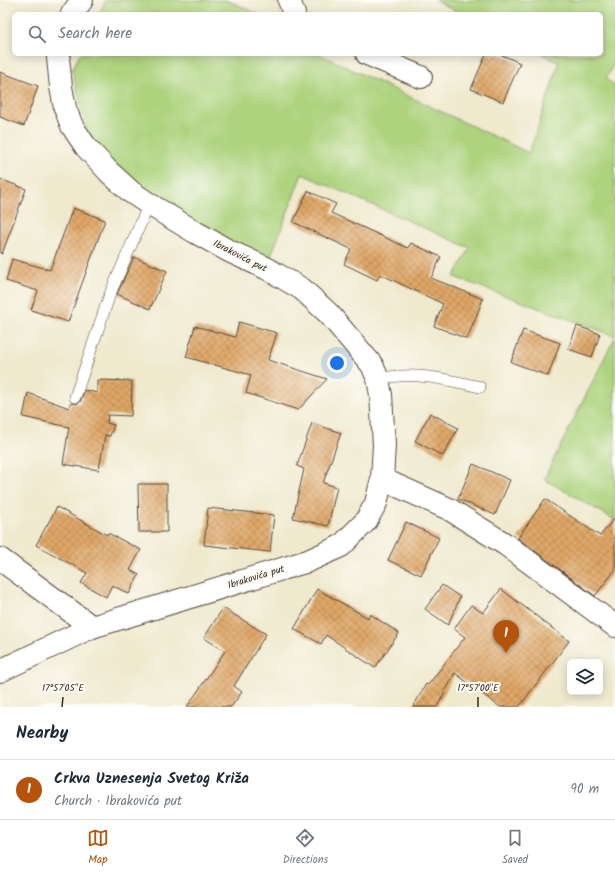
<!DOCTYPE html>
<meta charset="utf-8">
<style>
body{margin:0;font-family:Kalam,sans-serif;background:#f6f6f7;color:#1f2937}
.controls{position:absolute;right:12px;bottom:12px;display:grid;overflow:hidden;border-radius:6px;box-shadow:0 2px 10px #0003}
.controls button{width:36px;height:36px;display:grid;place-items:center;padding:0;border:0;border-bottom:1px solid #e0e1e3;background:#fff;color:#1f2937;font:20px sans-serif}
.you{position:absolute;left:337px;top:363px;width:14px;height:14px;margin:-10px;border:3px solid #fff;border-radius:50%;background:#1a73e8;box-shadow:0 0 0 6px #1a73e833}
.badge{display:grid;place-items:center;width:26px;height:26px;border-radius:50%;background:#b45309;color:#fff;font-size:13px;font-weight:700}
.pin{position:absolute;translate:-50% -33px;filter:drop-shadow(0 1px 2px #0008)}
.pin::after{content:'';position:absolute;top:21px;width:14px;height:12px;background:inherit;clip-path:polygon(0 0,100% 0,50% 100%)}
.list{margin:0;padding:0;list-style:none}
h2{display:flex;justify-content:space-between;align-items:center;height:52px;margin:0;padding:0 16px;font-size:17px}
h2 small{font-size:13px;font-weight:400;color:#747a83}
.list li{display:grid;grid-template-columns:26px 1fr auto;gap:12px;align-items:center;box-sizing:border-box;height:60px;padding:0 16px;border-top:1px solid #e0e1e3}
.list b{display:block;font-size:15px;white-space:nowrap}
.list p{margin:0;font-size:13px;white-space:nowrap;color:#747a83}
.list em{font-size:13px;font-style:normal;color:#747a83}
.icon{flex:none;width:22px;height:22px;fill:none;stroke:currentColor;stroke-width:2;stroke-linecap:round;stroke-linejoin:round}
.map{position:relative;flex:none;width:615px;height:707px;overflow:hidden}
.search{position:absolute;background:#fff;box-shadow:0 2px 10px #0003;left:12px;right:12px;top:12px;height:44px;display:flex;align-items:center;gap:10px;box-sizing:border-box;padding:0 14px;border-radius:6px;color:#747a83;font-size:15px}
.sheet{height:112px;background:#fff}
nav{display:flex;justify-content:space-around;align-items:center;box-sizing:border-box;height:56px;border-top:1px solid #e0e1e3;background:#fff;font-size:11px;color:#747a83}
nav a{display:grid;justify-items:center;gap:2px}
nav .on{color:#b45309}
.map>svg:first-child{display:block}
.green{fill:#add37e;stroke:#747e4e}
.building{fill:url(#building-cross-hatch)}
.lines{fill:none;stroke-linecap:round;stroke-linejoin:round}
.lane-casing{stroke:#564738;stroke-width:12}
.street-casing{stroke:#564738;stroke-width:24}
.lane{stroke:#fff;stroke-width:11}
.street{stroke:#fff;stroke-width:22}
.ticks{fill:none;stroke:#3b2a1e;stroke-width:1.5}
.labels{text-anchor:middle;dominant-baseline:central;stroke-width:4;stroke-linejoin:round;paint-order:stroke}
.street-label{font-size:10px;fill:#3b2a1e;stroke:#fdfcf7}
.ticks-label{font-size:10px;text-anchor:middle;fill:#3b2a1e;stroke:#fdfcf7;stroke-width:4;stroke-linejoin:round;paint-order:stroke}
</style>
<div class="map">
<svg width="615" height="707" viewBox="0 0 615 707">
<defs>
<pattern id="building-cross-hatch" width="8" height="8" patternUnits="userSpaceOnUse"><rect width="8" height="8" fill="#dfa767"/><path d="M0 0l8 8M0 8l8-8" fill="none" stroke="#b68854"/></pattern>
</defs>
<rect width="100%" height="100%" fill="#fdfcf7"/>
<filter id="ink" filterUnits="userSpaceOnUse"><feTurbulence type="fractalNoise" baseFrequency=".025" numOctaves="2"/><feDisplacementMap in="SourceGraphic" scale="8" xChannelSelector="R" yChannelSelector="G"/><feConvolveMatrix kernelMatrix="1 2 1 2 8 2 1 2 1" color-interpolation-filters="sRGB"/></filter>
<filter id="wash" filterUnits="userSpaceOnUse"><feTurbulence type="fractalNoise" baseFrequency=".012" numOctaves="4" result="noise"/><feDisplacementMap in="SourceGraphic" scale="16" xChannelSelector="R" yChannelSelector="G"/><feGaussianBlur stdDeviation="0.9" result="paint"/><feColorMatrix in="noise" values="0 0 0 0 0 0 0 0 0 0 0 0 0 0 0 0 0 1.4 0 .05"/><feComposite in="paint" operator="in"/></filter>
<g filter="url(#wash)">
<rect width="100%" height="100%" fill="#efe9cd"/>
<!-- green -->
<g class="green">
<polygon points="106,0 226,0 259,14 99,14"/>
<polygon points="435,0 615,0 615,61 606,79 615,86 615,336 454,277 470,248 302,174 265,272 136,193 89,139 72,70 80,54 319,54 529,153 559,63 542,54 601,54 601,14 462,14"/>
<polygon points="615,337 615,520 544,479"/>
</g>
<g id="blocks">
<!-- building -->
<g class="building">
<polygon points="486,54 500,54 520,63 503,102 471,89"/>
<polygon points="0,72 38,86 24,126 0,117"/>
<polygon points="0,179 26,189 2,254 0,253"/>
<polygon points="308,191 336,204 331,213 408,248 411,243 441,257 431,278 483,299 467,339 434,326 443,304 380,274 377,280 344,264 351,249 293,222"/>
<polygon points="73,208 105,220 68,322 31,310 38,291 6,281 12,259 50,270"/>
<polygon points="134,257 167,271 150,309 117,294"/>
<polygon points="239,322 277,333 268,360 327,379 298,410 246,393 251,375 186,357 195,326 235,337"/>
<polygon points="577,326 600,334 592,357 568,349"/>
<polygon points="523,330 560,343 548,376 511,362"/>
<polygon points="97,380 132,381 131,416 108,415 107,423 114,425 110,436 105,435 99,470 63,464 69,427 23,417 28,393 69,408 71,403 76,404 80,402 85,390 97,393"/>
<polygon points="430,413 458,428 443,456 415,441"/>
<polygon points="312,423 341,433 323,483 337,487 328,526 293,518 304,469 297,466"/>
<polygon points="473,464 510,480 495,515 458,499"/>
<polygon points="138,484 167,484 167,532 139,532"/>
<polygon points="545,499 600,536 615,517 615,570 595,596 518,538"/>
<polygon points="57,507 107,535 108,533 141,550 130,570 139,575 129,594 112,585 106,597 81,583 87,573 36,545"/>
<polygon points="208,508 274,515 270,552 204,545"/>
<polygon points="406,522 439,538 421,575 388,560"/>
<polygon points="442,585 460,597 448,625 425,609"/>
<polygon points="317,589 368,618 370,614 399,633 375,668 326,635 321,644 294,629"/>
<polygon points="501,589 569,641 519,707 500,707 455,673 437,707 413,707 426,684 428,685 465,637 454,629 471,605 483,613"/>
<polygon points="223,608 266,634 234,686 242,692 231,707 187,707 225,651 204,638"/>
</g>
</g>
</g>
<g filter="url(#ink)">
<use href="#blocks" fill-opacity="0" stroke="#564738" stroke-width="1"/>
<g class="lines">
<defs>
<g id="lane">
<path d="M378,379C413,371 446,379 480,387"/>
<polyline points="75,397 110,294 149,204"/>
</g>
<g id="street">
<polyline points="289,0 294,14"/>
<polyline points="72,14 82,0"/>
<polyline points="367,54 421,77"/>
<polyline points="382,479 449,509 505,544 615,626"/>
<polyline points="0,559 92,627"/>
<polyline points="0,671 92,627 308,561 341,546 366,521 376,503 382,479 384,445 381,395 378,379 372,365 329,314 302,289 266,268 229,251 195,232 149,204 131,192 109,172 86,147 72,126 65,108 61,87 58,58 59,54"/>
</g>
</defs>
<!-- lane casing -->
<use href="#lane" class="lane-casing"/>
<!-- street casing -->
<use href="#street" class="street-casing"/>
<!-- lane -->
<use href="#lane" class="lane"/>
<!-- street -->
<use href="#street" class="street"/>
</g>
</g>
<!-- ticks -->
<path class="ticks" d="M62,707L63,697M478,707V697"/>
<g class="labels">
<!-- street labels -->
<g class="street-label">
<text transform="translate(240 256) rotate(27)">Ibrakovića put</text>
<text transform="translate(256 577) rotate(-17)">Ibrakovića put</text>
</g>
</g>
<g class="ticks-label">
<text x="63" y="691">17°57'05"E</text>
<text x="478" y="691">17°57'00"E</text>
</g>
</svg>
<div class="controls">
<button><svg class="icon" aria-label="layers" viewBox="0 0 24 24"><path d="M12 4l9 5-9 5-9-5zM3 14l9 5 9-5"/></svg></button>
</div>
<div class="you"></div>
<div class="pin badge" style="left:506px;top:653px">1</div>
<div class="search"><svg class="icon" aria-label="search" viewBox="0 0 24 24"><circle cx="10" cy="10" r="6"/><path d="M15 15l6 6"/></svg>Search here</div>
</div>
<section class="sheet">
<h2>Nearby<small></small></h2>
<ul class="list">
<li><span class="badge">1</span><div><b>Crkva Uznesenja Svetog Križa</b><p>Church · Ibrakovića put</p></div><em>90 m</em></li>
</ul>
</section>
<nav>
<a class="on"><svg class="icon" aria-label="map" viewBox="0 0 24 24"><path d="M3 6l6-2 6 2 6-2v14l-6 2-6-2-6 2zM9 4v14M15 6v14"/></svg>Map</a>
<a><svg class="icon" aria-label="directions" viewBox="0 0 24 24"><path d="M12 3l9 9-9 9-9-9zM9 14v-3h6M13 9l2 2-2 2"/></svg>Directions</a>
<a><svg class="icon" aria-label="saved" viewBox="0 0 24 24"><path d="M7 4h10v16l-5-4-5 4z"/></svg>Saved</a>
</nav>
